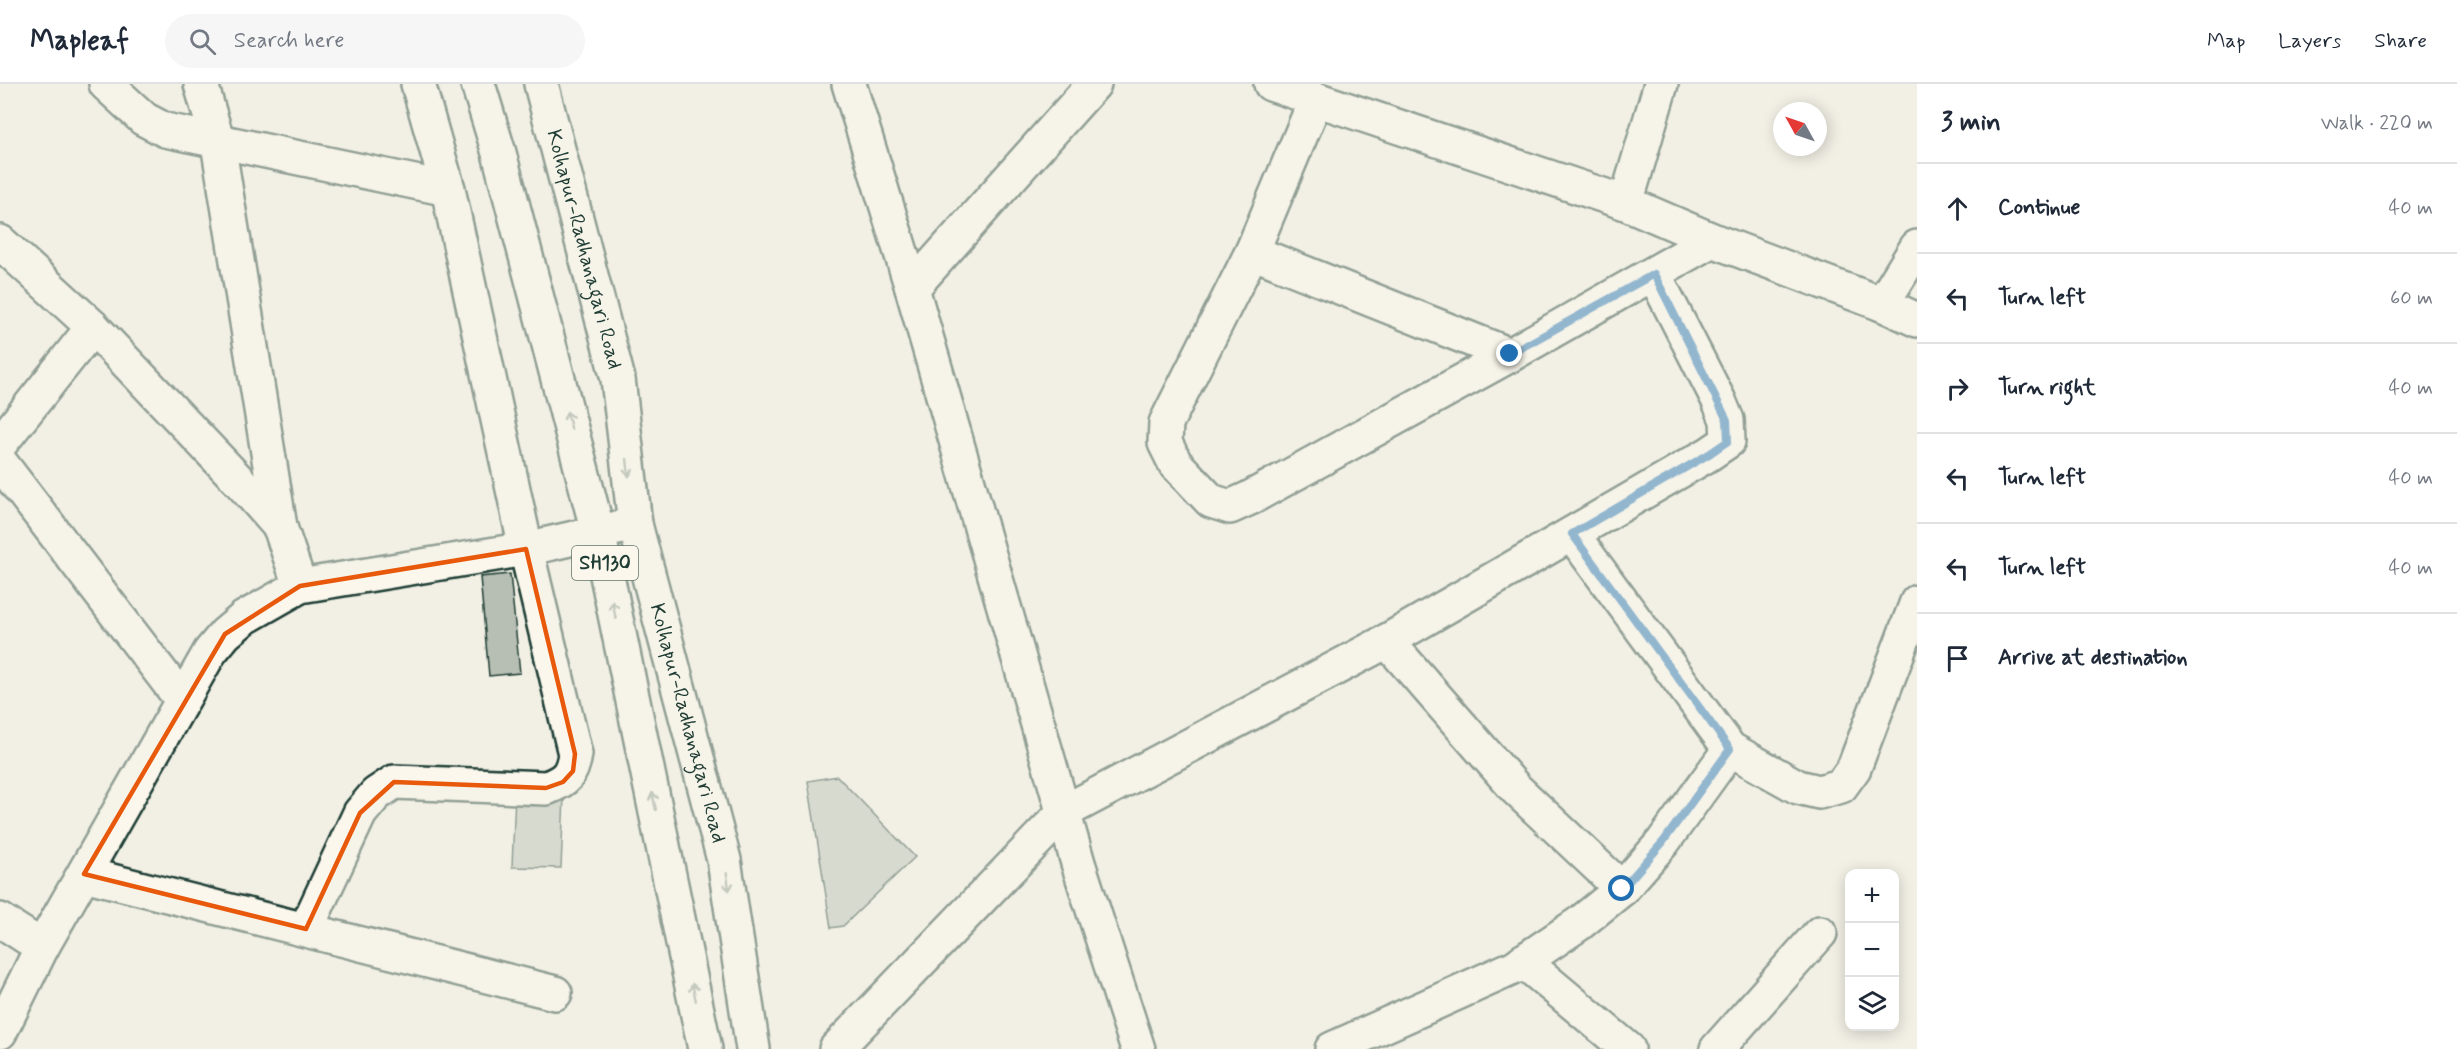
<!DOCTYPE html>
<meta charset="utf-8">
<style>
body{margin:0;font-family:Mynerve,sans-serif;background:#f6f6f7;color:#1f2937}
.controls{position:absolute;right:18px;bottom:18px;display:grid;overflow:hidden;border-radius:12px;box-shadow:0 3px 15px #0003}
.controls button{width:54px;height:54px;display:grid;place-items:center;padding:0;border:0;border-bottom:2px solid #e0e1e3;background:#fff;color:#1f2937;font:30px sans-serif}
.compass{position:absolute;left:1773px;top:18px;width:54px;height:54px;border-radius:50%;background:#fff;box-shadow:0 3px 15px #0003;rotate:310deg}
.stop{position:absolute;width:18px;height:18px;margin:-14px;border:4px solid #1f6fb2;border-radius:50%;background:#fff}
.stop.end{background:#1f6fb2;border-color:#fff;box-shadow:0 2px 6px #0008}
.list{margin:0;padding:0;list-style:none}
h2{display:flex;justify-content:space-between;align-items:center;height:78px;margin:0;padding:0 24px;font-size:26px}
h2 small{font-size:20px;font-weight:400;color:#747a83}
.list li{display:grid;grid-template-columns:39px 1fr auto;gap:18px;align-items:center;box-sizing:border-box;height:90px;padding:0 24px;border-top:2px solid #e0e1e3}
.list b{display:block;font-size:22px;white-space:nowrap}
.list em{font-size:20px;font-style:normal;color:#747a83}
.icon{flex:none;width:33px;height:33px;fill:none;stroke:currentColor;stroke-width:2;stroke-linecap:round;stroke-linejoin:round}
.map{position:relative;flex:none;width:1917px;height:965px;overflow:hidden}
header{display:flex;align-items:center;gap:36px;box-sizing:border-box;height:84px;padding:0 30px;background:#fff;border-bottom:2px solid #e0e1e3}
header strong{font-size:28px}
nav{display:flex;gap:33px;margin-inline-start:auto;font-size:21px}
.search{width:420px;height:54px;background:#f6f6f7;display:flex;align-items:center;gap:15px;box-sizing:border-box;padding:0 21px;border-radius:33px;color:#747a83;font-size:22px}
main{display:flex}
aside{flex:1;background:#fff}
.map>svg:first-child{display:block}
.building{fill:#b7beb3;stroke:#1f3d34;stroke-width:1.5}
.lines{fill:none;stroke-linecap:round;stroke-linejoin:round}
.street-casing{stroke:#1f3d34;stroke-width:38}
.secondary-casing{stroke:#1f3d34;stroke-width:38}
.primary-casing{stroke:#1f3d34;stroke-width:38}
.street{stroke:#fbf7ec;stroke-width:33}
.secondary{stroke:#fbf7ec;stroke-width:33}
.primary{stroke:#fbf7ec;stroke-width:33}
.oneway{stroke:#8d9a90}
.route{stroke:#1f6fb2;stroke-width:8}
.marked{fill:none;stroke:#e8590c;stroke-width:4.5;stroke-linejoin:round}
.labels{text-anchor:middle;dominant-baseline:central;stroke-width:5;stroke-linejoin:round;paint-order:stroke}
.shield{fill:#fbf7ec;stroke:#61756b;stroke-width:1.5}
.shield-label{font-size:20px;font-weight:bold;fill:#1f3d34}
.street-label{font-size:21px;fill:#1f3d34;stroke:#fbf7ec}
</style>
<header>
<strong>Mapleaf</strong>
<div class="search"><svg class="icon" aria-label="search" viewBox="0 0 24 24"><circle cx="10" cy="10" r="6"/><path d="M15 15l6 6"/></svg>Search here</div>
<nav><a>Map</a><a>Layers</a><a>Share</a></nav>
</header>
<main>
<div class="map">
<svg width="1917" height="965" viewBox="0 0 1917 965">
<rect width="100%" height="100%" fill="#f2f0e5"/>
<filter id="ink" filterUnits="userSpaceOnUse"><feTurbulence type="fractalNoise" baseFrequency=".0167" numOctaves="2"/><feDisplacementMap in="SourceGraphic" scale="12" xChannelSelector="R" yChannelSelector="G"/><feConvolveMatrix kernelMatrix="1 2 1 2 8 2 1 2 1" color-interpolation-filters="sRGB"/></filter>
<g filter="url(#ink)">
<!-- building -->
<g class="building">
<polygon points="510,490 520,589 489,592 480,493"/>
<polygon points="837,692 915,773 843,842 831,844 808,697"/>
<polygon points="515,710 564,712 561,784 512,783"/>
</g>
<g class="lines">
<defs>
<g id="street">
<polyline points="106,0 144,35 165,46 448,105"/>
<polyline points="201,0 218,59 280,443"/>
<polyline points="849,0 912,204"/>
<polyline points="1316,15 1252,168 1166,339 1165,359 1175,379 1211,417 1230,423 1250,414 1510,271"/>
<polyline points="1626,119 1661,0"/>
<polyline points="0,158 93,243 242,400 280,443 300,502"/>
<polyline points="1252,168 1510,271 1712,156"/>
<polyline points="1882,220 1917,163"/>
<polyline points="0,360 93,243"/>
<polyline points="0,378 182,616"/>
<polyline points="1572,450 1730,665 1798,703 1819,708 1841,702 1854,684 1917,518"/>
<polyline points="1387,557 1516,705 1622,805"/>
<polyline points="84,790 555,909"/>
<polyline points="0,836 42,863"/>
<path d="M306,845L360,729L376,710L394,698L546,704C566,697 572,690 575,670L526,465L448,105L418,0"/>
<polyline points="1523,877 1628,965"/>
<polyline points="0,948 42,863 210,568 225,550 244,534 300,502 526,465 635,440"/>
<polyline points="836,965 1064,728 1387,557 1709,370 1728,357 1727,336 1719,317 1654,190"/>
<polyline points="1332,965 1515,883 1580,839 1622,805 1663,758 1730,665"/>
<polyline points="1717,965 1820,849"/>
</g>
<g id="secondary">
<polyline points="1094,0 912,204 1078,779 1138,965"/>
<polyline points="1271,0 1626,119 1712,156 1882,220 1917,236"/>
</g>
<g id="primary">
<polyline points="478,0 499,69 598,448 705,965"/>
<path id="s1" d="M541,0L618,295L635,440L724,776L753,965"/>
</g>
</defs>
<!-- street casing -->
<use href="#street" class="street-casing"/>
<!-- secondary casing -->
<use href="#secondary" class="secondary-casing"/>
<!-- primary casing -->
<use href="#primary" class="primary-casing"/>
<!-- street -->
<use href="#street" class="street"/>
<!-- secondary -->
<use href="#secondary" class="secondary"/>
<!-- primary -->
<use href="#primary" class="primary"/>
</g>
<!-- one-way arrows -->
<defs><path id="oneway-shaft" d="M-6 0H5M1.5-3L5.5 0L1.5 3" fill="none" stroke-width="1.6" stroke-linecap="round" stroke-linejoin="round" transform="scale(1.5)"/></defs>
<g class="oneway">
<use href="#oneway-shaft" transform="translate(569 336) rotate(-105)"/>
<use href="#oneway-shaft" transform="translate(628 384) rotate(84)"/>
<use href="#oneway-shaft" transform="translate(614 526) rotate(-102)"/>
<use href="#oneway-shaft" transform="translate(654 717) rotate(-102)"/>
<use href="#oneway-shaft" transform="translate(728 798) rotate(82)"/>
<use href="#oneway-shaft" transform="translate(694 908) rotate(-102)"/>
</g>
</g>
<g class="lines" filter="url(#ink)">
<!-- route -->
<polyline class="route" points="1510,270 1654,190 1727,336 1728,357 1709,370 1572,450 1730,665 1663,758 1622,805"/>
</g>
<!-- marked area -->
<path d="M0 0H1917V965H0ZM526,465L575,670L573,687L563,698L546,704L394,698L360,729L306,845L84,790L225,550L300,502Z" fill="#f2f0e5" fill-opacity=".55" fill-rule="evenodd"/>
<path class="marked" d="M526,465L575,670L573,687L563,698L546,704L394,698L360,729L306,845L84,790L225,550L300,502Z"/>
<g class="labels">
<!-- shield labels -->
<rect class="shield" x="572" y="462" width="66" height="34" rx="4.5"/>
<g class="shield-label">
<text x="605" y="479">SH130</text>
</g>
<!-- street labels -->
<g class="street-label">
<text stroke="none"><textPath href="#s1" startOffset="171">Kolhapur-Radhanagari Road</textPath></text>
<text stroke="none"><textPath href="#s1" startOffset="657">Kolhapur-Radhanagari Road</textPath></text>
</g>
</g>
</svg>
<div class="controls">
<button>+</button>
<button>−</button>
<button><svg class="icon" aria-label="layers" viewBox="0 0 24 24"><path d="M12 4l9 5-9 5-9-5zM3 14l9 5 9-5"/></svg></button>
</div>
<svg class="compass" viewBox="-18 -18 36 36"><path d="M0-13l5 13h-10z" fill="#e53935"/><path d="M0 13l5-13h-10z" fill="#747a83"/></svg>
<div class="stop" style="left:1622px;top:805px"></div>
<div class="stop end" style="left:1510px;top:270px"></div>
</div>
<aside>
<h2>3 min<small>Walk · 220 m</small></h2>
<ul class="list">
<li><svg class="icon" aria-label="ahead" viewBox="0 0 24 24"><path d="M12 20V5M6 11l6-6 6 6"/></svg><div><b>Continue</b></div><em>40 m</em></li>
<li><svg class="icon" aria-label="left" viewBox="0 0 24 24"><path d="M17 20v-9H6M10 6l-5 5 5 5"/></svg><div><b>Turn left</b></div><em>60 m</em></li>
<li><svg class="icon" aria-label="right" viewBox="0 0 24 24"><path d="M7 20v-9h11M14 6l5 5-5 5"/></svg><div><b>Turn right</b></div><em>40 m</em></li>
<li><svg class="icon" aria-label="left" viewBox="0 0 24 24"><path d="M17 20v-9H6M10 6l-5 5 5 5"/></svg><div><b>Turn left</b></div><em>40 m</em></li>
<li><svg class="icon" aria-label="left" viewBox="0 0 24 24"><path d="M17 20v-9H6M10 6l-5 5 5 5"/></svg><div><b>Turn left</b></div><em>40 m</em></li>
<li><svg class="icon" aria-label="arrive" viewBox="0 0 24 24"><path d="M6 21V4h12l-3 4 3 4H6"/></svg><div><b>Arrive at destination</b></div></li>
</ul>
</aside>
</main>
